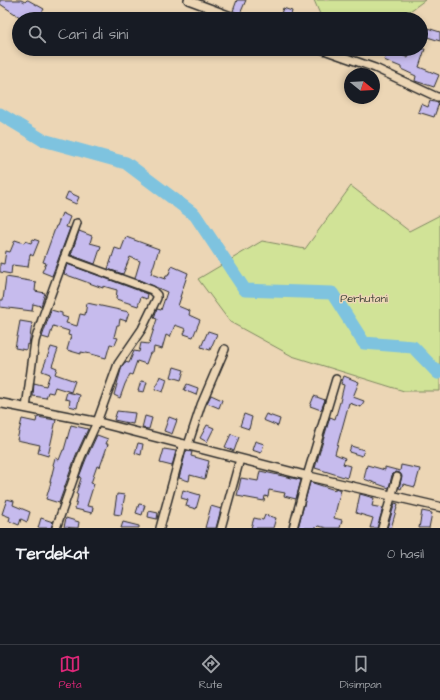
<!DOCTYPE html>
<html lang="id">
<style>
body{margin:0;font-family:"Architects Daughter",sans-serif;background:#20242c;color:#f1f3f6}
.compass{position:absolute;left:344px;top:68px;width:36px;height:36px;border-radius:50%;background:#171b24;box-shadow:0 2px 6px #0003;rotate:108deg}
.list{margin:0;padding:0;list-style:none}
h2{display:flex;justify-content:space-between;align-items:center;height:52px;margin:0;padding:0 16px;font-size:17px}
h2 small{font-size:13px;font-weight:400;color:#9ea1a6}
.icon{flex:none;width:22px;height:22px;fill:none;stroke:currentColor;stroke-width:2;stroke-linecap:round;stroke-linejoin:round}
.map{position:relative;flex:none;width:440px;height:528px;overflow:hidden}
.search{position:absolute;background:#171b24;box-shadow:0 2px 6px #0003;left:12px;right:12px;top:12px;height:44px;display:flex;align-items:center;gap:10px;box-sizing:border-box;padding:0 14px;border-radius:22px;color:#9ea1a6;font-size:15px}
.sheet{height:116px;background:#171b24}
nav{display:flex;justify-content:space-around;align-items:center;box-sizing:border-box;height:56px;border-top:1px solid #363941;background:#171b24;font-size:11px;color:#9ea1a6}
nav a{display:grid;justify-items:center;gap:2px}
nav .on{color:#db2777}
.map>svg:first-child{display:block}
.green{fill:#d1e397;stroke:#7e8761}
.lines{fill:none;stroke-linecap:round;stroke-linejoin:round}
.river{stroke:#7ec3df;stroke-width:13}
.building{fill:#c6bbed;stroke:#2b2b2b}
.minor-casing{stroke:#2b2b2b;stroke-width:10}
.tertiary-casing{stroke:#2b2b2b;stroke-width:11}
.minor{stroke:#ecd6b5;stroke-width:7}
.tertiary{stroke:#ecd6b5;stroke-width:8}
.labels{text-anchor:middle;dominant-baseline:central;stroke-width:3;stroke-linejoin:round;paint-order:stroke}
.park-label{font-size:11px;fill:#44473b;stroke:#ecd6b5}
</style>
<div class="map">
<svg width="440" height="528" viewBox="0 0 440 528">
<rect width="100%" height="100%" fill="#ecd6b5"/>
<filter id="ink" filterUnits="userSpaceOnUse"><feTurbulence type="fractalNoise" baseFrequency=".025" numOctaves="2"/><feDisplacementMap in="SourceGraphic" scale="8" xChannelSelector="R" yChannelSelector="G"/><feConvolveMatrix kernelMatrix="1 2 1 2 8 2 1 2 1" color-interpolation-filters="sRGB"/></filter>
<g filter="url(#ink)">
<!-- green -->
<g class="green">
<polygon points="314,0 425,0 399,19 322,19"/>
<polygon points="351,186 409,231 440,215 440,391 404,391 292,356 230,322 198,279 262,241 305,249"/>
</g>
<g class="lines">
<!-- river -->
<polyline class="river" points="0,114 43,140 126,163 195,215 245,290 332,293 364,343 413,347 438,373 440,372"/>
</g>
<!-- building -->
<g class="building">
<polygon points="0,0 21,0 25,2 27,0 28,0 44,9 38,19 23,19 0,4"/>
<polygon points="237,0 246,0 240,14 233,11"/>
<polygon points="283,8 292,11 290,19 279,19"/>
<polygon points="421,26 440,32 440,41 421,35"/>
<polygon points="389,49 408,58 411,49 425,49 419,67 439,75 434,87 415,81 416,76 401,69 401,67 384,60"/>
<polygon points="430,101 439,103 434,117 418,112 421,104 428,107"/>
<polygon points="68,192 79,197 76,204 65,199"/>
<polygon points="62,213 70,217 66,227 70,228 52,276 42,272 46,263 43,262 56,226 57,226"/>
<polygon points="79,231 92,236 90,243 101,246 95,264 71,255"/>
<polygon points="126,237 159,249 151,274 165,279 166,276 168,276 172,266 188,273 180,297 181,297 178,306 190,311 189,315 200,320 193,337 184,334 186,329 175,325 170,337 166,335 162,349 154,347 153,353 150,353 146,364 137,361 132,375 130,374 125,384 120,398 114,395 122,366 125,362 129,363 134,351 139,352 141,343 149,344 157,319 154,318 157,309 161,310 167,292 135,278 140,261 130,257 123,274 108,269 115,248 121,250"/>
<polygon points="33,239 39,241 33,256 30,254 28,267 12,265 11,274 0,272 0,263 4,264 6,251 10,252 15,240 24,243 25,241 31,243"/>
<polygon points="67,264 148,294 147,299 141,297 138,306 116,299 117,290 103,286 103,288 64,274"/>
<polygon points="6,277 36,282 35,291 45,293 41,306 33,304 32,311 0,307 0,300 3,300"/>
<polygon points="87,303 129,312 126,321 120,319 119,325 117,325 114,337 118,338 115,345 110,344 106,358 91,354 81,352 81,354 67,350 71,336 68,335 69,331 53,326 49,339 42,337 51,310 62,313 62,316 68,318 66,323 77,326 80,314 85,315"/>
<polygon points="20,321 32,323 29,345 27,344 26,350 15,348"/>
<polygon points="208,331 217,334 210,350 201,347"/>
<polygon points="51,347 58,349 52,366 57,368 55,374 75,381 71,392 55,387 53,393 48,392 46,398 33,396 34,383 46,386 50,374 42,371"/>
<polygon points="174,367 184,370 181,380 171,377"/>
<polygon points="160,376 167,379 163,392 155,389"/>
<polygon points="344,376 359,382 353,397 364,401 361,407 349,403 335,454 345,458 343,464 350,466 347,478 315,468 330,417 335,419 340,402 344,385 341,384"/>
<polygon points="141,381 147,382 144,392 138,391"/>
<polygon points="187,384 198,388 196,395 184,390"/>
<polygon points="67,392 80,395 77,408 69,406 70,400 65,399"/>
<polygon points="211,395 222,400 219,408 207,403"/>
<polygon points="314,396 325,400 321,410 310,406"/>
<polygon points="117,411 135,413 133,424 114,420"/>
<polygon points="244,414 252,417 249,429 240,426"/>
<polygon points="266,414 280,419 278,426 263,420"/>
<polygon points="145,416 152,418 149,429 142,428"/>
<polygon points="37,417 56,420 48,456 38,453 40,445 17,440 22,419 36,422"/>
<polygon points="169,417 177,420 172,434 164,431"/>
<polygon points="71,425 88,429 76,455 59,503 46,499 51,482 50,482 54,466 53,465 55,458 59,460 63,450 64,450"/>
<polygon points="207,425 214,428 207,442 200,438"/>
<polygon points="231,434 239,437 234,451 225,447"/>
<polygon points="97,435 108,439 106,444 108,444 100,467 97,466 91,483 94,484 87,506 93,507 92,513 75,509 78,494 76,494 81,478 79,477 86,459"/>
<polygon points="255,441 264,444 261,453 252,450"/>
<polygon points="138,443 143,444 141,455 135,453"/>
<polygon points="351,446 364,450 362,456 349,452"/>
<polygon points="164,449 176,451 172,466 160,463"/>
<polygon points="186,451 192,452 191,456 209,461 205,479 190,475 189,481 179,478"/>
<polygon points="367,465 385,470 385,467 400,471 401,465 420,469 415,487 403,484 401,489 399,488 402,476 400,473 396,472 392,475 389,488 364,479"/>
<polygon points="260,471 301,480 296,499 284,496 285,493 269,490 268,497 265,496 264,501 237,496 241,478 258,481"/>
<polygon points="310,482 335,490 335,488 341,490 334,518 342,520 340,528 327,528 318,526 316,528 298,528"/>
<polygon points="183,490 200,495 196,509 186,506 188,500 181,498"/>
<polygon points="117,494 125,495 121,515 114,514"/>
<polygon points="360,494 374,498 372,506 383,508 377,528 370,528 373,518 356,513"/>
<polygon points="7,499 14,501 13,505 30,512 27,522 21,519 19,525 9,521 10,517 2,514"/>
<polygon points="395,503 398,504 391,528 387,528"/>
<polygon points="139,504 145,505 142,515 136,513"/>
<polygon points="211,506 221,509 216,528 205,528"/>
<polygon points="149,511 158,513 157,519 148,517"/>
<polygon points="422,511 432,513 429,528 419,528"/>
<polygon points="265,515 276,518 273,528 251,528 254,518 263,520"/>
<polygon points="41,518 53,522 51,528 38,528"/>
<polygon points="66,518 79,522 78,528 64,527"/>
<polygon points="123,522 139,526 139,528 121,528"/>
</g>
<g class="lines">
<defs>
<g id="minor">
<polyline points="188,0 239,19"/>
<polyline points="321,49 375,68 437,97 440,97"/>
<polyline points="26,408 35,341 43,316 77,223"/>
<polyline points="188,445 201,405 225,349"/>
<polyline points="56,528 81,457 97,422 118,364 142,329 157,298 157,295 152,290 64,258"/>
<polyline points="160,528 183,444"/>
<polyline points="221,528 240,459"/>
<polyline points="293,528 307,476 336,379"/>
<polyline points="382,528 397,477"/>
</g>
<polyline id="tertiary" points="0,403 97,422 307,476 440,507"/>
</defs>
<!-- minor casing -->
<use href="#minor" class="minor-casing"/>
<!-- tertiary casing -->
<use href="#tertiary" class="tertiary-casing"/>
<!-- minor -->
<use href="#minor" class="minor"/>
<!-- tertiary -->
<use href="#tertiary" class="tertiary"/>
</g>
</g>
<g class="labels">
<!-- park labels -->
<g class="park-label">
<text x="364" y="298">Perhutani</text>
</g>
</g>
</svg>
<svg class="compass" viewBox="-18 -18 36 36"><path d="M0-13l5 13h-10z" fill="#e53935"/><path d="M0 13l5-13h-10z" fill="#9ea1a6"/></svg>
<div class="search"><svg class="icon" aria-label="search" viewBox="0 0 24 24"><circle cx="10" cy="10" r="6"/><path d="M15 15l6 6"/></svg>Cari di sini</div>
</div>
<section class="sheet">
<h2>Terdekat<small>0 hasil</small></h2>
<ul class="list">
</ul>
</section>
<nav>
<a class="on"><svg class="icon" aria-label="map" viewBox="0 0 24 24"><path d="M3 6l6-2 6 2 6-2v14l-6 2-6-2-6 2zM9 4v14M15 6v14"/></svg>Peta</a>
<a><svg class="icon" aria-label="directions" viewBox="0 0 24 24"><path d="M12 3l9 9-9 9-9-9zM9 14v-3h6M13 9l2 2-2 2"/></svg>Rute</a>
<a><svg class="icon" aria-label="saved" viewBox="0 0 24 24"><path d="M7 4h10v16l-5-4-5 4z"/></svg>Disimpan</a>
</nav>
